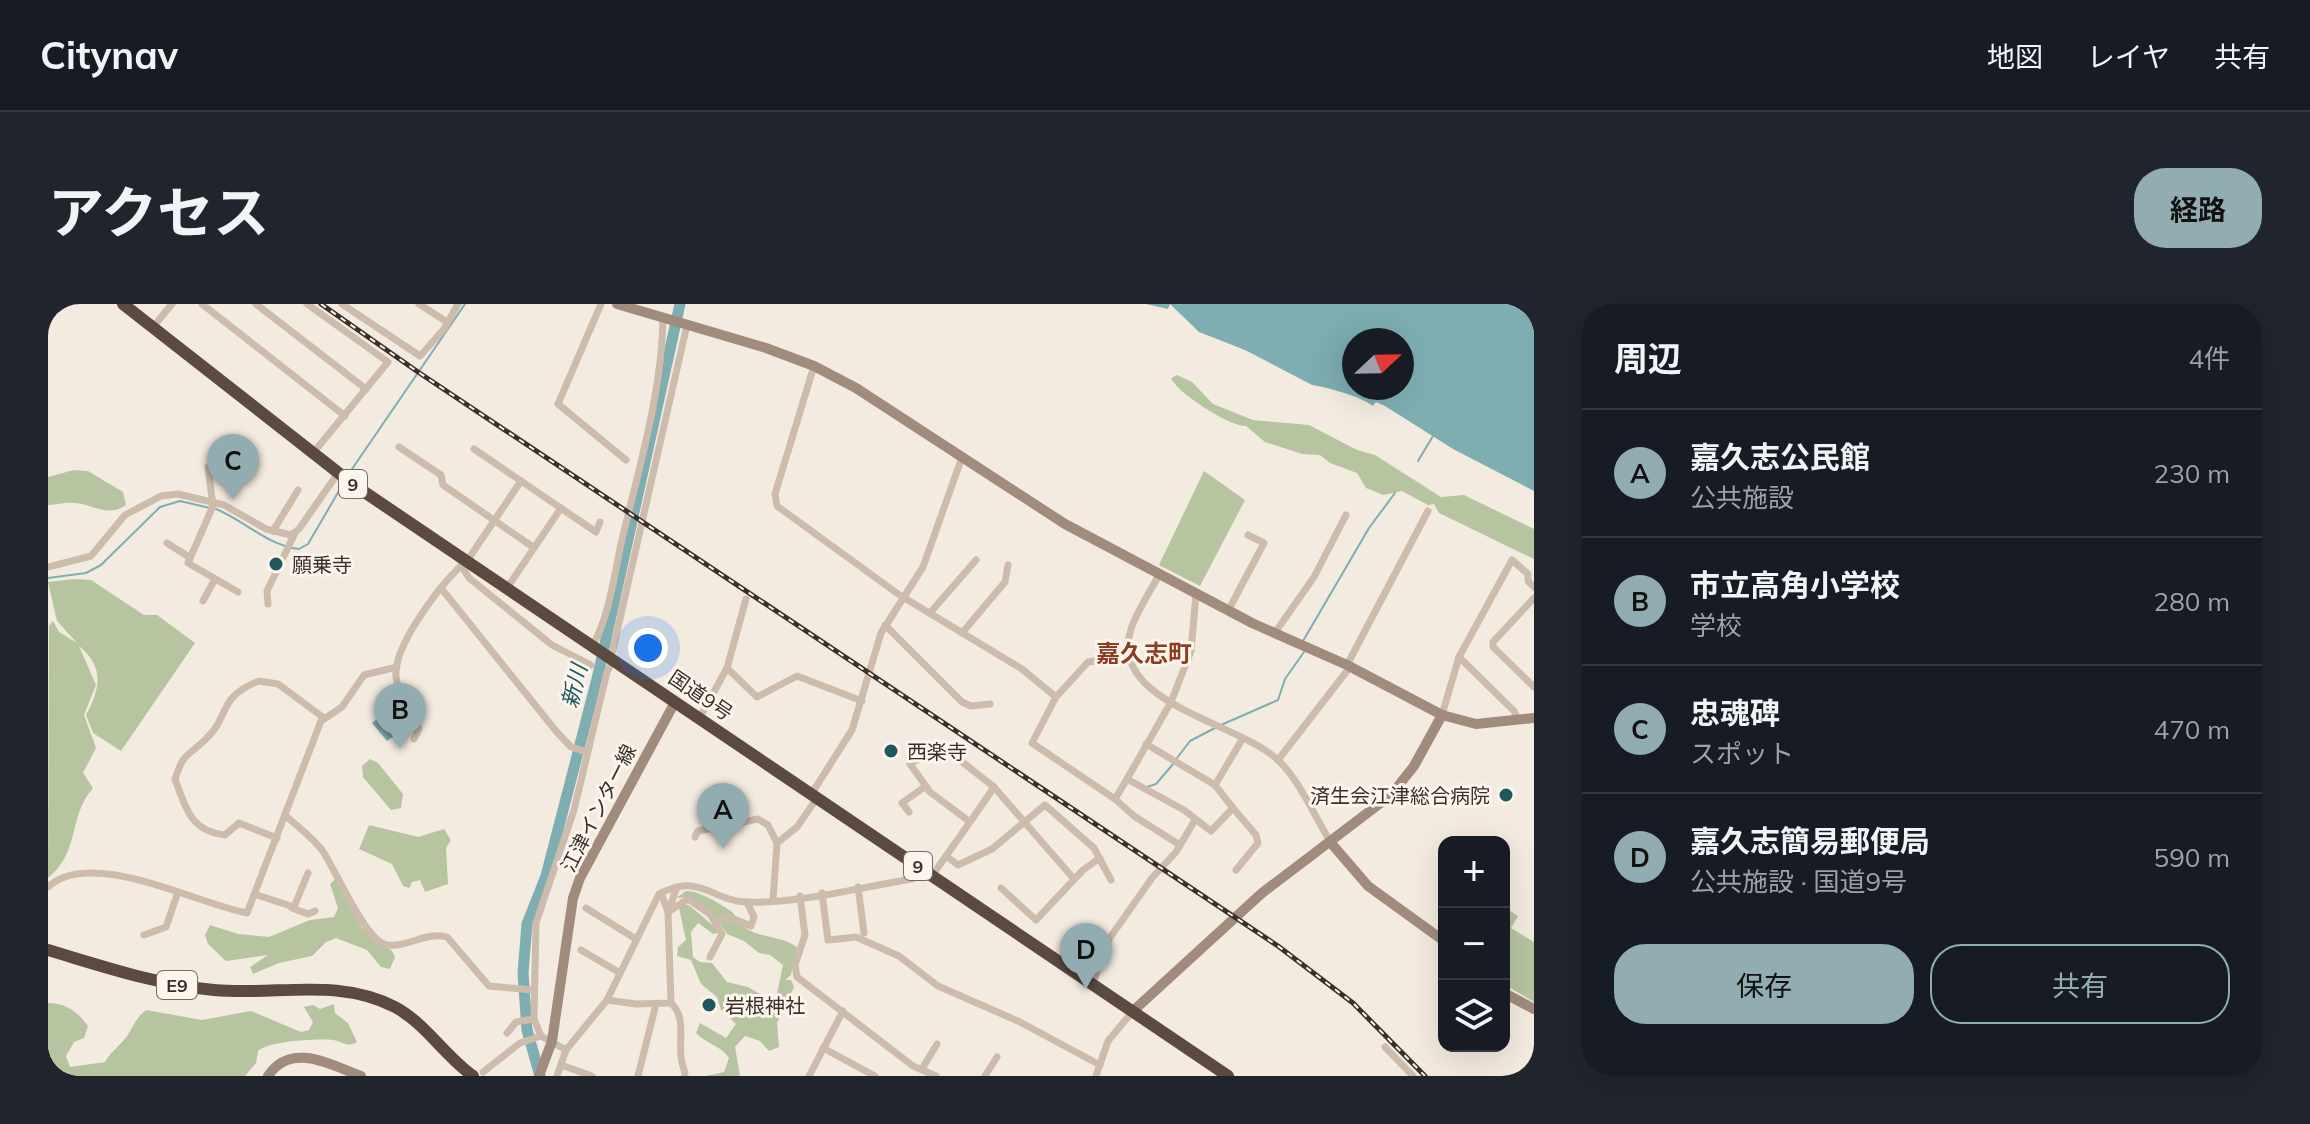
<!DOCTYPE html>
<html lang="ja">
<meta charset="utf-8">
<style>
body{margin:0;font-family:Mulish,"Noto Sans JP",sans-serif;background:#20242c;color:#f1f3f6}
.controls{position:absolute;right:24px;bottom:24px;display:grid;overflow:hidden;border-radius:16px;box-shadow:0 8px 32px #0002}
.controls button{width:72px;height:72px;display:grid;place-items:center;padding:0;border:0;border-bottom:2px solid #363941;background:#171b24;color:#f1f3f6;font:40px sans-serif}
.compass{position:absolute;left:1294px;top:24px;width:72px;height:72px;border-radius:50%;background:#171b24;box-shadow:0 8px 32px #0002;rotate:68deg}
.you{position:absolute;left:600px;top:344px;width:28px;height:28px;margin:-20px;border:6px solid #fff;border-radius:50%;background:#1a73e8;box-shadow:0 0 0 12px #1a73e833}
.badge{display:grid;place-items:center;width:52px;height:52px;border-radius:50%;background:#92adb2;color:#111;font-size:26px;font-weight:700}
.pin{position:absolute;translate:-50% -66px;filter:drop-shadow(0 2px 4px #0008)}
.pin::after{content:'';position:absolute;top:42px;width:28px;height:24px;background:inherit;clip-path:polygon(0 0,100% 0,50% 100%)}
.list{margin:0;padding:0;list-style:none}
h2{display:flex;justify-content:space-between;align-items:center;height:104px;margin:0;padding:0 32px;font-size:34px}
h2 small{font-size:26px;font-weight:400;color:#9ea1a6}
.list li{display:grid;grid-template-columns:52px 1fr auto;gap:24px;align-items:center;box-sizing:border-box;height:128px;padding:0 32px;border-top:2px solid #363941}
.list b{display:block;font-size:30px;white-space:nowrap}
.list p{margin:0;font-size:26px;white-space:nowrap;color:#9ea1a6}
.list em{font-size:26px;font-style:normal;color:#9ea1a6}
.actions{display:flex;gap:16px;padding:24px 32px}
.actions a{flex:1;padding:18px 0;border:2px solid #92adb2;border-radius:32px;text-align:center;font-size:28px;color:#92adb2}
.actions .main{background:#92adb2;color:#111}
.icon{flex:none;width:44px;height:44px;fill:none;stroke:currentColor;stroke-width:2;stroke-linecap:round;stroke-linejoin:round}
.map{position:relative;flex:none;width:1486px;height:772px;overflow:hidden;border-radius:32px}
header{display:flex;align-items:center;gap:48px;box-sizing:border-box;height:112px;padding:0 40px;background:#171b24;border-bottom:2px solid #363941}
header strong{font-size:38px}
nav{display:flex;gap:44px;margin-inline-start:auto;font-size:28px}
.intro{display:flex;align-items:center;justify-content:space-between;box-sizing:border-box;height:192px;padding:0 48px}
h1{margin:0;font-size:56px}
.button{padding:20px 36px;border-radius:32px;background:#92adb2;color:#111;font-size:28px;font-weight:700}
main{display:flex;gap:48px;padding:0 48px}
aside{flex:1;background:#171b24;border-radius:32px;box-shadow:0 8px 32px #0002}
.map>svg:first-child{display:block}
.green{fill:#b6c49f}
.water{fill:#7eaeb2;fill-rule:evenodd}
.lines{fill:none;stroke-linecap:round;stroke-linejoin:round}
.stream{stroke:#7eaeb2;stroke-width:2}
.river{stroke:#7eaeb2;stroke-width:11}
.street{stroke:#cdbcab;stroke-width:7}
.secondary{stroke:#a18b7c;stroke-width:10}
.highway{stroke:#5c4a41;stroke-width:12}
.rail-casing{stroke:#3a302a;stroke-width:5}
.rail{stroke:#fbf5ed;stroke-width:2;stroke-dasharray:6;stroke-linecap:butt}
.poi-dot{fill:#1e575e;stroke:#fbf5ed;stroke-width:3}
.labels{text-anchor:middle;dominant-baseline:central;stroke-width:6;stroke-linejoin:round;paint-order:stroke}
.shield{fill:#fbf5ed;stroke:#746b64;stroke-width:2}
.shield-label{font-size:18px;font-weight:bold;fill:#3a302a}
.poi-label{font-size:20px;fill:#3a302a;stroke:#fbf5ed;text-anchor:start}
.street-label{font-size:20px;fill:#3a302a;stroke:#fbf5ed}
.water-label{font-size:22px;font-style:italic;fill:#1e575e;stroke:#fbf5ed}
.quarter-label{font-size:24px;font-weight:bold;fill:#8c3e21;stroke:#fbf5ed}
</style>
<header>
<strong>Citynav</strong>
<nav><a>地図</a><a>レイヤ</a><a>共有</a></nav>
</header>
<div class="intro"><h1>アクセス</h1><a class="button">経路</a></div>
<main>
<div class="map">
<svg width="1486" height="772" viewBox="0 0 1486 772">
<rect width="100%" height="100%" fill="#f4ebe0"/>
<!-- green -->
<g class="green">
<path d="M1129,71L1144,78L1165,100L1205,116L1261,121L1309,146L1327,151L1393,193L1416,191L1486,225V255L1391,209L1386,200L1380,201L1354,187L1335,191L1328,188L1318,184L1309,169L1282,159L1272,151L1254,150L1217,138L1198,122C1183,123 1130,90 1123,74Z"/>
<path d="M26,166L40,167L75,188L78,201C60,214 44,200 27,199C18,198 9,201 0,201V173Z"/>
<polygon points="1156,167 1197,196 1152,282 1111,261"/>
<path d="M26,275L43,276L96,311H109L147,339L73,447L45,429L38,411C52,385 57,363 31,342L48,381L36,411L48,444L35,469L45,484C19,514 33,547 0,574L1,322L5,317L11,328L29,339L9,317L0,278Z"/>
<polygon points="322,455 330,459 355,490 353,504 343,506 315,473 314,462"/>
<polygon points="321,521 370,533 396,525 403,536 398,544 400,580 377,588 372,576 364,578 361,584 355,582 344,560 311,545"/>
<polygon points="287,575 314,624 344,647 347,653 342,665 333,663 319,646 288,634 278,638 264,652 231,659 205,670 202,663 220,651 178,657 160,640 157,631 162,621 190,630 221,633 262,616 286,613 290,604 282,580"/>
<path d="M638,587C650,586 675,601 684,608C689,612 690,619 696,623C713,635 733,631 749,643L743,671L737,676H743L746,683L729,719L731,743L721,747L712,737L697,732L687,743L692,772H658L676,768L681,754C674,742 658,740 648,729L652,719L678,734L688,720L673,706L669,693L653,680L643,656L629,652L630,643L638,636L631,604L637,600L642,602L668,624L669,629L665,630L650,619L643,628L645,653L652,658L664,659L679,678L700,683L727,699L735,661L722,651L711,649L696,637L679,630L664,608L641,593L628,594Z"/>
<polygon points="1456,603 1470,612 1463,624 1486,638 1486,698 1456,680"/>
<path d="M0,699C18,699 30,708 40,722L36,734L26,738L18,752L22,763L57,758C62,749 67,746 74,738C85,727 85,716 98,706L154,716L203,707L253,728L261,726L265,718L256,703L265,701L272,705L286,700L287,709L300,719L309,738C299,744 296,738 285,736C271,734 220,737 210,747L208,759L197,772H0Z"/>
</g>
<!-- water -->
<g class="water">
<path d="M1098,0H1486V187L1405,145L1337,102L1328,98L1325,102C1312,92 1278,83 1264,81L1197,46L1151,28L1122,0L1120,5ZM1306,36H1354V84H1306Z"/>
<polygon points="334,411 349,430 339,437 324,419"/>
</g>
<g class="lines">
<!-- stream -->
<g class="stream">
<polyline points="1370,157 1385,132"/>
<polyline points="302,168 417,0"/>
<path d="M168,205C197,217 219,241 251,245L260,240L295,180"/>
<polyline points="0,274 38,269 53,261 112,203 132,197 162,204"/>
<polyline points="1255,337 1321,224 1347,189"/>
<polyline points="1173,421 1230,396 1237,375 1256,348"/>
<polyline points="1129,454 1142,437 1167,424"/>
<polyline points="1099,483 1108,480 1126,459"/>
</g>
<!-- river -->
<polyline class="river" points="492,772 479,726 475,669 479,620 498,572 550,371 632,0"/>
<!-- street -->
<g class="street">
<polyline points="154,0 297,112"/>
<polyline points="208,0 318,85"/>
<polyline points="259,0 340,58 265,149"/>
<polyline points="294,0 372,52 396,25 410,0"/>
<polyline points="371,0 399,18"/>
<polyline points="553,0 510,100 578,156"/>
<polyline points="105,23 124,0"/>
<polyline points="766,62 727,190 729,202 850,290 974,365 1008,393 984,439 1067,495"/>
<polyline points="351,143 393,171 395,181 485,243"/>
<polyline points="426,145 548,228 552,218"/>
<polyline points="160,163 165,202 140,259 190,288"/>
<polyline points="225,227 250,186"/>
<polyline points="119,239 141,253"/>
<polyline points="413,261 421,274 504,341 543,361"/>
<polyline points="0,263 43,252 77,211 113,192 130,190 176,201 218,225 243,231 251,225 290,169"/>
<path d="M1111,271C1102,288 1089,307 1083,325C1059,399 1190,418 1230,456C1252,477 1267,513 1283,539"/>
<polyline points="393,284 508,427 523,443 539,448"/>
<polyline points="459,284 513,204"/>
<polyline points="1148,290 1143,347 1123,398 1079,475 1136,506 1163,527 1185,504 1167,481 1195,434"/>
<polyline points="1486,294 1445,338 1445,343 1486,383"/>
<polyline points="155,297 167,275"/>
<polyline points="220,300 219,287 247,229"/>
<polyline points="1180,307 1216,239 1200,231"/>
<polyline points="882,309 928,256"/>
<polyline points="837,321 914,398 923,402 942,400"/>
<polyline points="914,329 957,278 960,261"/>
<polyline points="1226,330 1266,273 1298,211"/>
<path d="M545,341C561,312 566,273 573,240C590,167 614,89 615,14"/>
<polyline points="1411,353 1466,407 1470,416"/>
<polyline points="563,354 639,21"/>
<polyline points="1299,361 1380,207"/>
<polyline points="679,364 709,393 749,372 814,397"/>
<polyline points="1008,393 1040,358 1080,352"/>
<polyline points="1394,411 1411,353 1464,256 1480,270 1480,277 1486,283"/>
<polyline points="651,415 679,364 698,295"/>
<path d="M366,435L371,425C363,408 346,385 348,366C351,335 395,276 419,257L473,177"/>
<polyline points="1098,440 1167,481"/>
<polyline points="1230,456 1302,363"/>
<polyline points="1079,475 1067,495 1086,512 1132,541"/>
<polyline points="946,483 1026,575"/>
<polyline points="764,489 804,426 833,329 875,263 913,156"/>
<polyline points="1185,504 1208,531 1210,539 1188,566"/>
<polyline points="861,508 854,499 878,482"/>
<path d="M238,512C250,523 264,533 274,546C288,566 317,637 339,641C359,644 379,627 399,633L441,682L485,686"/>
<polyline points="647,533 650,527 710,515 720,521 729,539"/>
<path d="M229,534L191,519L177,531C142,527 138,504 127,475C136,448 138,454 157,436C183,412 168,394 211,377L230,380L276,414"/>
<polyline points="898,552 910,561 944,545 997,501 1046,544 1063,576"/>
<path d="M884,572C905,542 926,513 946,483L894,442L862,460L882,488L922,518"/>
<path d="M0,583C43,543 149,600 199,609L273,417L294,403L316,371L349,363"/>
<polyline points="810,583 816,629"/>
<polyline points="953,584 988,616 1035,566 1052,554"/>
<polyline points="613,589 620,608 640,595 662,610 674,630 662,653"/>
<polyline points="774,589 780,636 808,633 851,652 890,682 970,717 1052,761"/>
<polyline points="209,591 246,603 260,569"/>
<polyline points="752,592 757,631 747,661 749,673 865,762 888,772"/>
<polyline points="725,596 729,539 749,523 769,494"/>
<polyline points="244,604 260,610 267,607"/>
<polyline points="538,604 588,635"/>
<polyline points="668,617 681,613 703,622 706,613 699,598"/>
<polyline points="96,631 118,623 130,588"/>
<polyline points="533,646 572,669"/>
<polyline points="1045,679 1061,635 1104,574 1128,548 1147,516"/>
<polyline points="559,696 588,700 623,699 620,608 629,583"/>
<path d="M623,699C638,713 631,733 633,752C633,759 637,765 637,772"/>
<polyline points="459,729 468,718 486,715"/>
<polyline points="1337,743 1365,772"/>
<polyline points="775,744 827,772"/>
<polyline points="518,746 493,732 486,715 488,619 526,506 559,368 565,356"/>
<polyline points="513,761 544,772"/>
<polyline points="874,765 889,740"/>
<polyline points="435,768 472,739 493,732"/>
<path d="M509,772L518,746L559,696L611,590C653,568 663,597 699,598C748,600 815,583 864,575L877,567"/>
<polyline points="590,772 608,700"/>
<polyline points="761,772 795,707"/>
<polyline points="937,772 949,753"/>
<polyline points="1048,772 1060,737 1085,707"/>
</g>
<!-- secondary -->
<g class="secondary">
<polyline points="569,0 718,44 766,62 808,84 1017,220 1204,319 1299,361 1394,411 1428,420 1486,414"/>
<polyline points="1283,539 1320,582 1396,637"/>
<polyline points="1456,689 1486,705"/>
<polyline points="1085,707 1214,589 1343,491 1366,462 1394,411"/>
<path d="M220,772C243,737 283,761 313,772"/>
<polyline points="491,772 504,737 525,594 532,574 627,398"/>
</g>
<!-- highway -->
<g class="highway">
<polyline points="75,0 306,181 1180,772"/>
<path d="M0,646C54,662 110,681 166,686C229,692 288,673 347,703C377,719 397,752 425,772"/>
</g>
<defs>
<polyline id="rail" points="273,0 370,68 1230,642 1305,699 1377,772"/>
</defs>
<!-- rail casing -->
<use href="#rail" class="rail-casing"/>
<!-- rail -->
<use href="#rail" class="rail"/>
</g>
<!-- markers -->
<g class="poi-dot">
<circle cx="228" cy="260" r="8"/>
<circle cx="843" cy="447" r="8"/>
<circle cx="1458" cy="491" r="8"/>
<circle cx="661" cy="701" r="8"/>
</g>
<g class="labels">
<!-- shield labels -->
<g class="shield">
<rect x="291" y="166" width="28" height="28" rx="6"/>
<rect x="856" y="548" width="28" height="28" rx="6"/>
<rect x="109" y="667" width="40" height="28" rx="6"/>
</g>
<g class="shield-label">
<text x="305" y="180">9</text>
<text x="870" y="562">9</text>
<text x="129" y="681">E9</text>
</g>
<!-- poi labels -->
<g class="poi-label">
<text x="244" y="260">願乗寺</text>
<text x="859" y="447">西楽寺</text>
<text x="1442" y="491" text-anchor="end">済生会江津総合病院</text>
<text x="677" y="701">岩根神社</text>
</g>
<!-- street labels -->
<g class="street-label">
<text transform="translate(653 391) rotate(34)">国道9号</text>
<text transform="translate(550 504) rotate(-63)">江津インター線</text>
</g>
<!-- water labels -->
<g class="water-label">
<text transform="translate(526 382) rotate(-76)">新川</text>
</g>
<!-- quarter labels -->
<g class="quarter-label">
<text x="1096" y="349">嘉久志町</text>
</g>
</g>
</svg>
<div class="controls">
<button>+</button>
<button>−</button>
<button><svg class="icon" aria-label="layers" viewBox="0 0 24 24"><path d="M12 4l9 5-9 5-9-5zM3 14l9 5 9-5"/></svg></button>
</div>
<svg class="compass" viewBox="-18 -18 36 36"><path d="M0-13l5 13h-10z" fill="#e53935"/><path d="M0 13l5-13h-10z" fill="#9ea1a6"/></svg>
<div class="you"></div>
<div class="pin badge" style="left:675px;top:545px">A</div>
<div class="pin badge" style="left:352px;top:445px">B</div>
<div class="pin badge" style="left:185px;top:196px">C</div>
<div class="pin badge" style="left:1038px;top:685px">D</div>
</div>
<aside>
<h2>周辺<small>4件</small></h2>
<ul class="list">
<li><span class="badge">A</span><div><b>嘉久志公民館</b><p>公共施設</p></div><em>230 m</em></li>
<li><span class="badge">B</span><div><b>市立高角小学校</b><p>学校</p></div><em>280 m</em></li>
<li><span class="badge">C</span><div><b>忠魂碑</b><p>スポット</p></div><em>470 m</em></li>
<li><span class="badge">D</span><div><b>嘉久志簡易郵便局</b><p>公共施設 · 国道9号</p></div><em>590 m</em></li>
</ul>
<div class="actions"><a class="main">保存</a><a>共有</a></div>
</aside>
</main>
